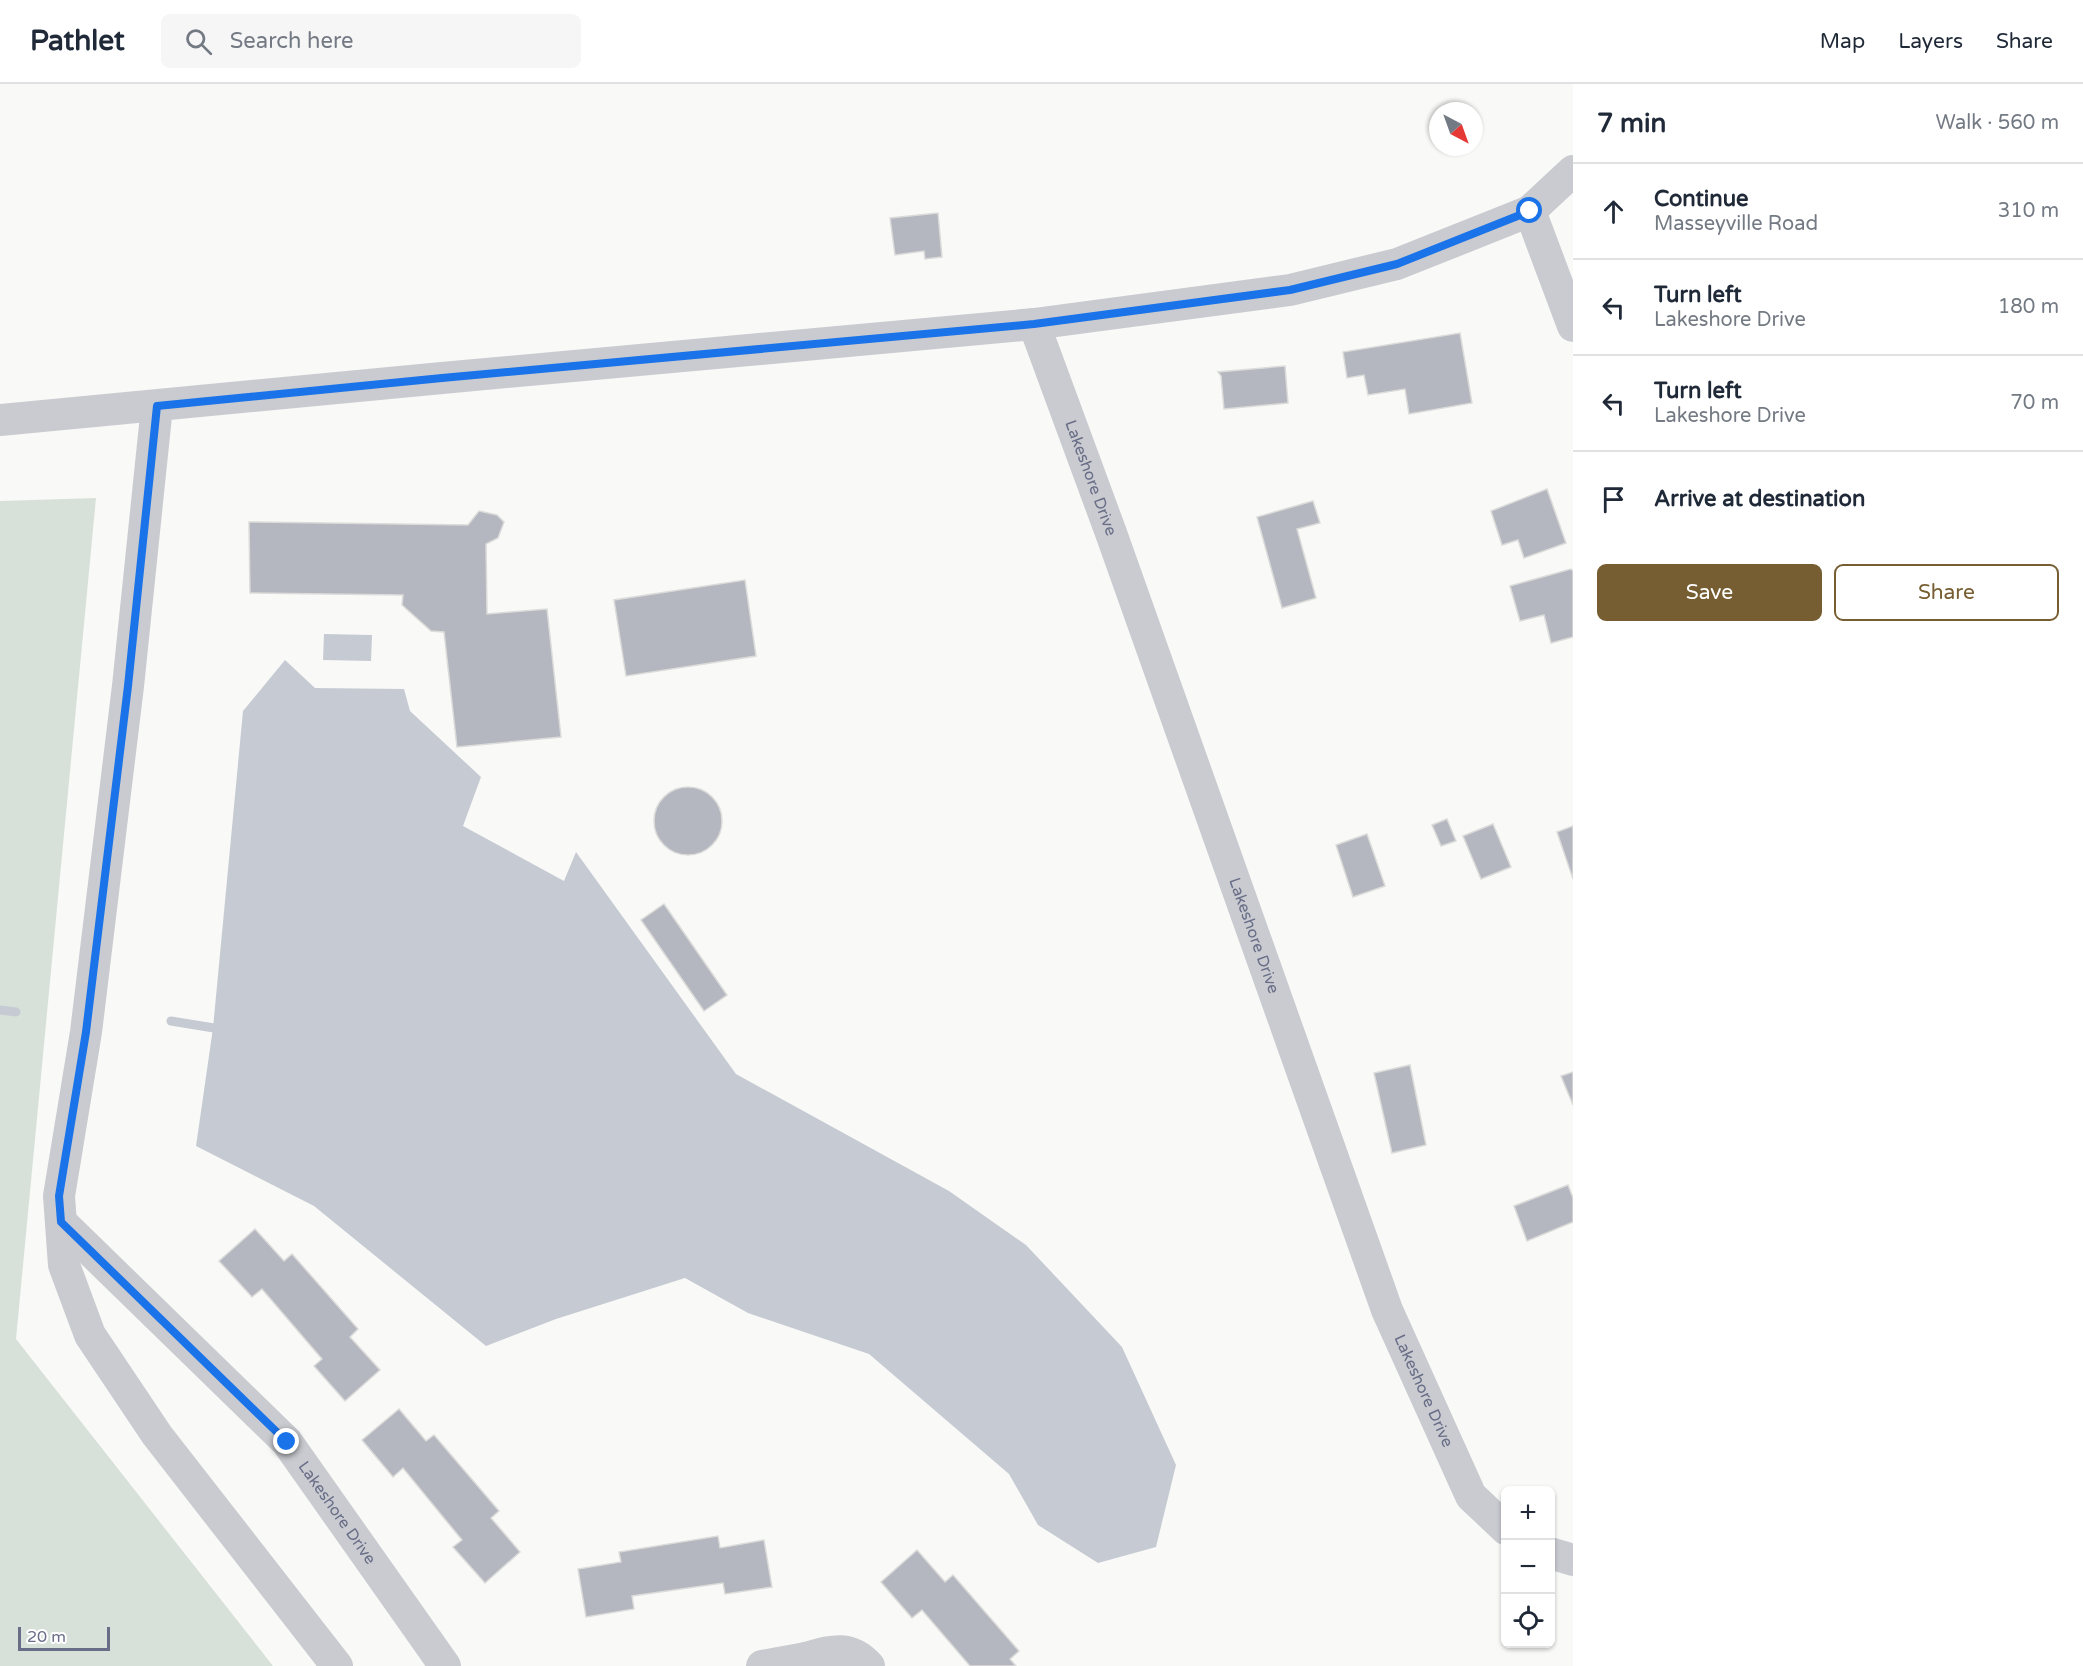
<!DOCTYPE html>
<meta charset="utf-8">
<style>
body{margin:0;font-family:"Varela Round",sans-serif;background:#f6f6f7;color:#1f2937}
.controls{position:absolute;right:18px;bottom:18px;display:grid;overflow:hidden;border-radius:9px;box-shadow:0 2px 4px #0004}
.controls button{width:54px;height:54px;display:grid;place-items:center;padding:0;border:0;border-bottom:2px solid #e0e1e3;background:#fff;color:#1f2937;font:30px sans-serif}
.compass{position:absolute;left:1429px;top:18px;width:54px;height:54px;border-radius:50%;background:#fff;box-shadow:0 2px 4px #0004;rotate:139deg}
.scale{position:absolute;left:18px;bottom:15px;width:92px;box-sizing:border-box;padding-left:6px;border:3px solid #686e88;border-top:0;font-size:16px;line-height:21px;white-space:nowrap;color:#686e88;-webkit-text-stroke:4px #fff;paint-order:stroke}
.stop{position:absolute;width:18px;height:18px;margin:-14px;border:4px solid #1a73e8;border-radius:50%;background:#fff}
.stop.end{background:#1a73e8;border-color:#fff;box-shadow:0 2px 6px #0008}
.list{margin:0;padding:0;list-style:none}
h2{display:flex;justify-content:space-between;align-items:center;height:78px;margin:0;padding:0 24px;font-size:26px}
h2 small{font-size:20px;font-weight:400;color:#747a83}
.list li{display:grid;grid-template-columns:39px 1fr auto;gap:18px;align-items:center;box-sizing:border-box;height:96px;padding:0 24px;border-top:2px solid #e0e1e3}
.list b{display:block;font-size:22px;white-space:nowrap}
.list p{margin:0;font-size:20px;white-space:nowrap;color:#747a83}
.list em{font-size:20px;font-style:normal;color:#747a83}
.actions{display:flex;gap:12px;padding:18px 24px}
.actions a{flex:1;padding:14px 0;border:2px solid #775e32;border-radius:9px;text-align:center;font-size:21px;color:#775e32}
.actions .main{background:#775e32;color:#fff}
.icon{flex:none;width:33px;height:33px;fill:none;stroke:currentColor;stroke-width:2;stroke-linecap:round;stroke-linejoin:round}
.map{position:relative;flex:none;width:1573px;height:1582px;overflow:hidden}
header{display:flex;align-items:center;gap:36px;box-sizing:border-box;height:84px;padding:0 30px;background:#fff;border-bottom:2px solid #e0e1e3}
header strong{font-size:28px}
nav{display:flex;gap:33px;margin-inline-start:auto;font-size:21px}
.search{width:420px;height:54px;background:#f6f6f7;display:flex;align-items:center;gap:15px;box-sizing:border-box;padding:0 21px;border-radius:9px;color:#747a83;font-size:22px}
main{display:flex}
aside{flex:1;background:#fff}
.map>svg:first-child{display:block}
.green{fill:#d8e1d9}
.water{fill:#c6cbd3}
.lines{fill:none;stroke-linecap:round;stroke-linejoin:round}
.stream{stroke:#c6cbd3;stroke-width:9}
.building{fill:#b4b6c0;stroke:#dbdbd9;stroke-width:1.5}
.minor{stroke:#cacbd0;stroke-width:32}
.route{stroke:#1a73e8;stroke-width:8}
.labels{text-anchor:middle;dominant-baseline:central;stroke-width:6;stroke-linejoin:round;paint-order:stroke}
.street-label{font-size:16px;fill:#686e88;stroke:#fff}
</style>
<header>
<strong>Pathlet</strong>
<div class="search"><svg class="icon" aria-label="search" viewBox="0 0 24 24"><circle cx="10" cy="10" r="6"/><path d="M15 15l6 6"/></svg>Search here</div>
<nav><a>Map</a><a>Layers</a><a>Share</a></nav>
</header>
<main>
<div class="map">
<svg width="1573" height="1582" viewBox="0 0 1573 1582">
<rect width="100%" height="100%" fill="#f9f9f7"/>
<!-- green -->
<polygon class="green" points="96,414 16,1255 273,1582 0,1582 0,417"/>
<!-- water -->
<g class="water">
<polygon points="324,550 372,551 371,577 323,576"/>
<polygon points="285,576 315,604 404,605 410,627 481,693 463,742 564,797 576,768 736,990 949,1107 1026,1161 1122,1263 1176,1381 1156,1463 1098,1479 1038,1441 1009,1390 869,1270 748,1229 685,1194 556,1235 486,1262 314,1122 196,1062 213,944 243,627"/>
</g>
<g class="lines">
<!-- stream -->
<g class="stream">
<polyline points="0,926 16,928"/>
<polyline points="171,937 214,944"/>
</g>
</g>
<!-- building -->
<g class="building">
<polygon points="938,129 942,173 925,175 924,167 895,171 890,134"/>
<polygon points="1460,249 1472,319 1409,330 1405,305 1368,311 1364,291 1347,294 1343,268"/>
<polygon points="1285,282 1288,319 1224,325 1221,292 1218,288"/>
<polygon points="1547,405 1566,459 1524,474 1518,456 1502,461 1491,427"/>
<polygon points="1313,417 1320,439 1297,445 1316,514 1282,524 1257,433"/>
<polygon points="479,427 497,431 504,438 498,454 486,460 487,530 547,525 561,653 457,663 444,548 431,547 402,521 403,511 250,509 249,438 468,441"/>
<polygon points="1571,485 1573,487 1573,553 1551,559 1544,531 1520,537 1510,502"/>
<polygon points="745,496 756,572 626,592 614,516"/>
<circle cx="688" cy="737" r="34"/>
<polygon points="1447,735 1456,757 1441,762 1432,741"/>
<polygon points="1493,740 1511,783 1481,795 1463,752"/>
<polygon points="1573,742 1573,795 1557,748"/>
<polygon points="1367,750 1385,802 1353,813 1336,761"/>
<polygon points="664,820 727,911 704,927 641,836"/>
<polygon points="1410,981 1426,1061 1392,1069 1374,989"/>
<polygon points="1573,988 1573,1021 1561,992"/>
<polygon points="1568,1101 1573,1114 1573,1138 1527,1157 1514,1122"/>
<polygon points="255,1145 284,1177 292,1170 358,1245 350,1253 380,1286 345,1317 314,1282 322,1275 262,1205 252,1213 219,1177"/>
<polygon points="399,1325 426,1357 434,1351 499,1427 491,1434 520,1468 485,1499 453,1463 462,1456 403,1384 393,1393 362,1356"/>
<polygon points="718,1452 720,1464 764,1456 772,1503 725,1510 723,1499 632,1512 634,1525 586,1533 578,1485 621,1478 619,1468"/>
<polygon points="917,1466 945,1498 953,1491 1019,1567 1010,1575 1016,1582 970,1582 922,1526 912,1534 881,1498"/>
</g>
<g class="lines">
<!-- minor -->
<g class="minor">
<polyline points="1530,127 1573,242"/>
<path id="s1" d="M1034,240L1111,449L1387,1226L1471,1412L1506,1445"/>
<polyline points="157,322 128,602 86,948 59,1112 64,1181 90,1251 157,1351 337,1582"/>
<polyline points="0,336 442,294 1034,240 1290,206 1397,180 1530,127 1573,87"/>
<path id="s2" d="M61,1138L287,1358L445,1582"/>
<polyline points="1550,1469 1573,1476"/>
<path d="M806,1574C831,1567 849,1560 869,1582"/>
<polyline points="762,1582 806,1574 801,1582"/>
</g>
</g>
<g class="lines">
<!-- route -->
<polyline class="route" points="287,1358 61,1138 59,1112 86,948 128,602 157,322 442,294 1034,240 1290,206 1397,180 1530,127"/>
</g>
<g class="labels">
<!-- street labels -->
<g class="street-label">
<text stroke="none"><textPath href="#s1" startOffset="164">Lakeshore Drive</textPath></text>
<text stroke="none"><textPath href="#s1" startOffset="650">Lakeshore Drive</textPath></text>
<text stroke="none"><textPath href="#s1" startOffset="1136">Lakeshore Drive</textPath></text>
<text stroke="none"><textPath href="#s2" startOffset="402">Lakeshore Drive</textPath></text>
</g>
</g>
</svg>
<div class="controls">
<button>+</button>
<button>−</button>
<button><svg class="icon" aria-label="locate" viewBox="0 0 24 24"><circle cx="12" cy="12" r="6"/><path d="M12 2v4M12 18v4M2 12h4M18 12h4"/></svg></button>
</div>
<svg class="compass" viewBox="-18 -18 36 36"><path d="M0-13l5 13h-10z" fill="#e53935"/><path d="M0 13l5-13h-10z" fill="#747a83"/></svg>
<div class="scale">20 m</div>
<div class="stop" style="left:1530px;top:127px"></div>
<div class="stop end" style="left:287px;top:1358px"></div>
</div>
<aside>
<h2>7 min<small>Walk · 560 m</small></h2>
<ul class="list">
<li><svg class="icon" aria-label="ahead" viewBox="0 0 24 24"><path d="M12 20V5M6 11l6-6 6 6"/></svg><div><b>Continue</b><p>Masseyville Road</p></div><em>310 m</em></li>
<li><svg class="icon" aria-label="left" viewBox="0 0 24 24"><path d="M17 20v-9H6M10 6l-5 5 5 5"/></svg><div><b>Turn left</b><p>Lakeshore Drive</p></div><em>180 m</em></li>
<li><svg class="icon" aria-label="left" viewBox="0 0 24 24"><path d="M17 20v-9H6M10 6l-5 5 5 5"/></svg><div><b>Turn left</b><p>Lakeshore Drive</p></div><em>70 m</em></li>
<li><svg class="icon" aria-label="arrive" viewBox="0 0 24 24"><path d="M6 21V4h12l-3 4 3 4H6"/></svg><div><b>Arrive at destination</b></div></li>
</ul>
<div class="actions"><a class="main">Save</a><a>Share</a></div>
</aside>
</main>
